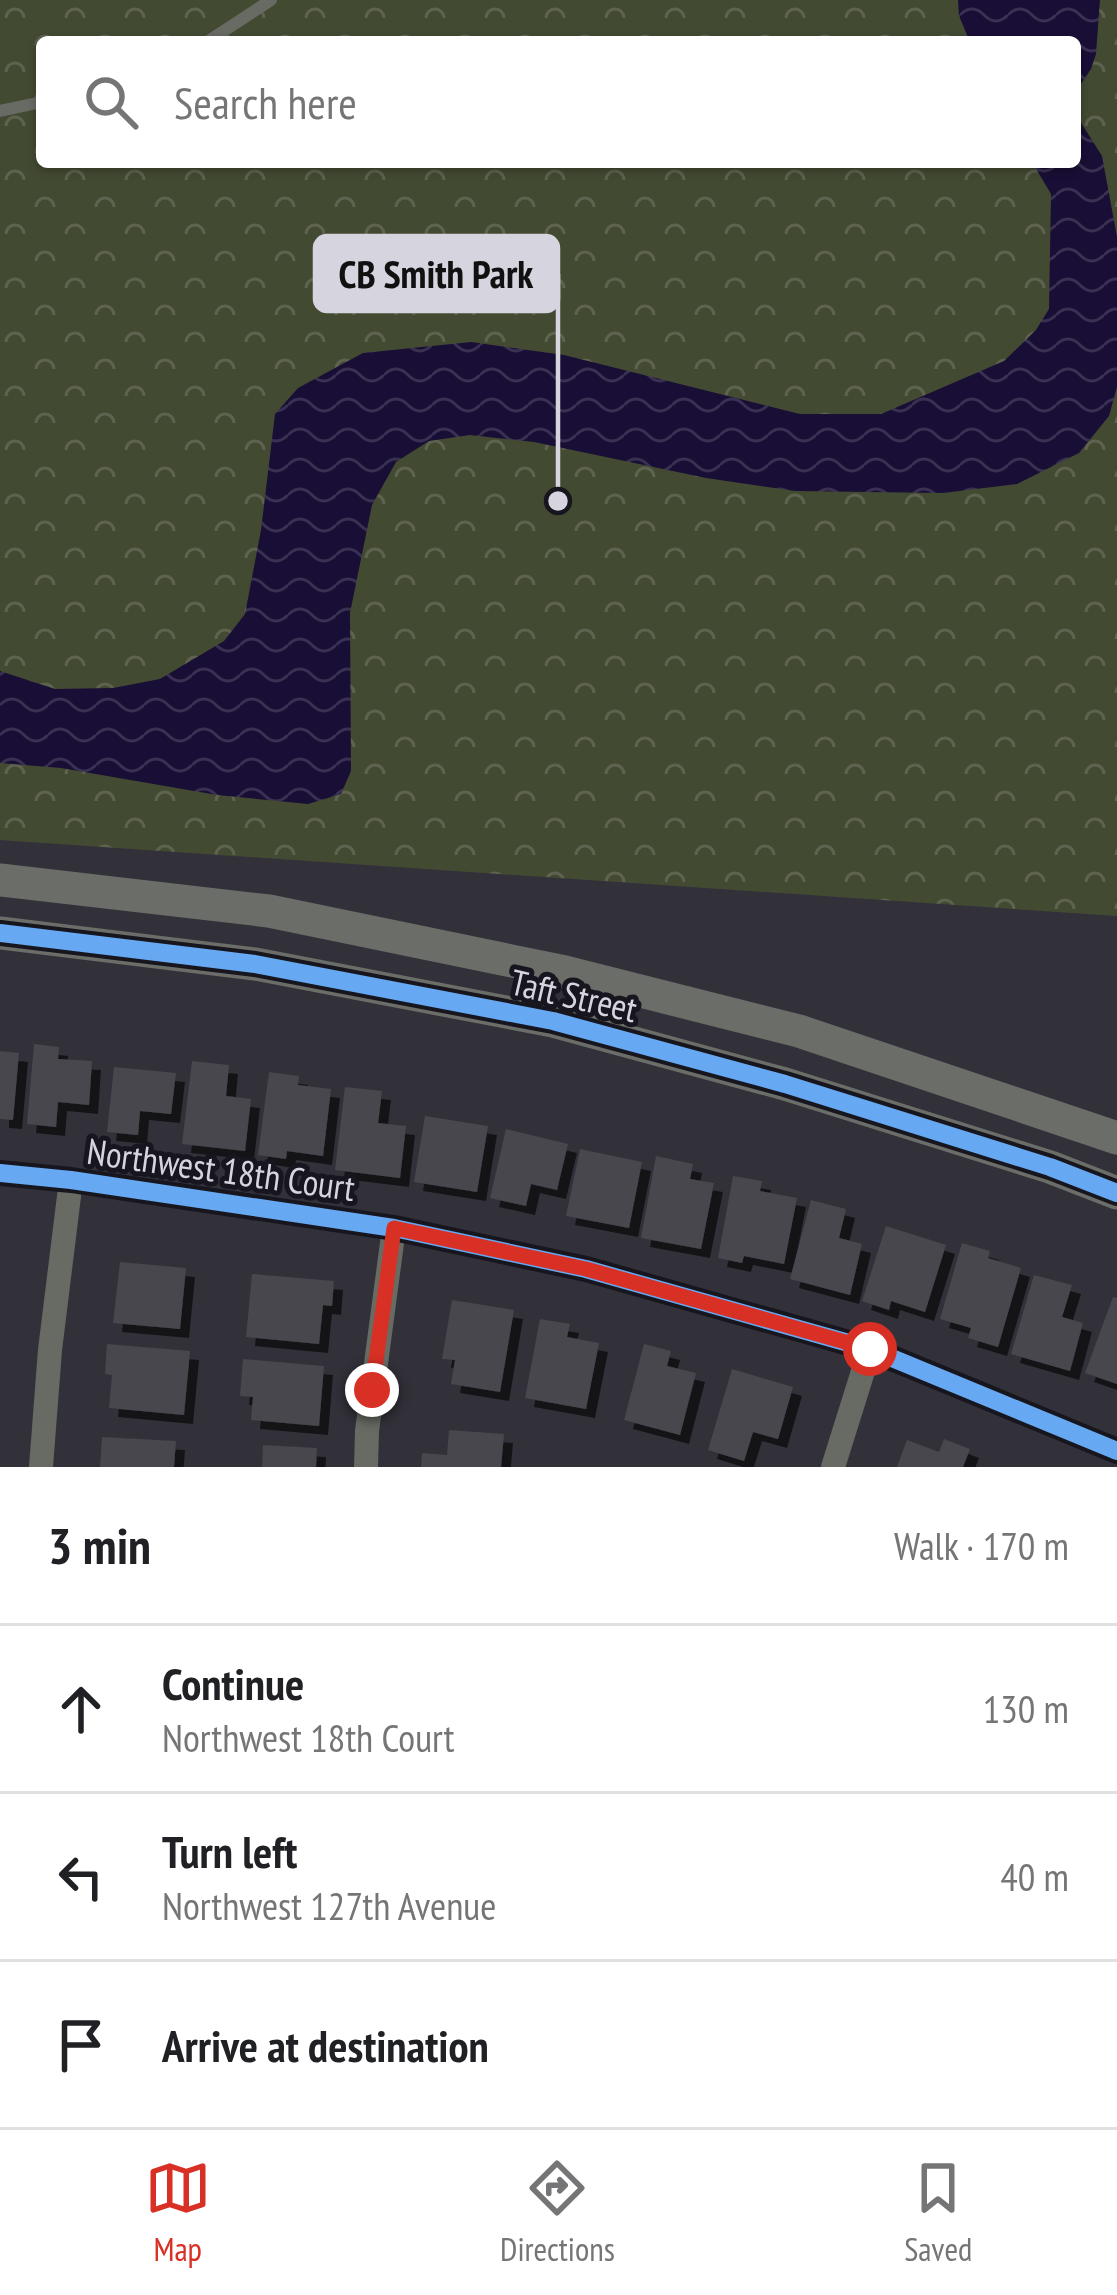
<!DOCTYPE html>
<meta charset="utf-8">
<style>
body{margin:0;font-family:"PT Sans Narrow",sans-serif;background:#f2f2f2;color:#202124}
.stop{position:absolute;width:36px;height:36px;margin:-27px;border:9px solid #d93025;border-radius:50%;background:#fff}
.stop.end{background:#d93025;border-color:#fff;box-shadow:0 3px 12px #0008}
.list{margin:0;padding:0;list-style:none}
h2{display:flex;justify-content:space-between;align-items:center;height:156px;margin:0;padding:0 48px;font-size:51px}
h2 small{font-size:39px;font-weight:400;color:#757577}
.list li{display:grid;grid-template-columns:78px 1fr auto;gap:36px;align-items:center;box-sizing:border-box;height:168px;padding:0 48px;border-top:3px solid #e0e0e0}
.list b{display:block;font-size:45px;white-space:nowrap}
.list p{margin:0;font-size:39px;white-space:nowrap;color:#757577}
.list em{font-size:39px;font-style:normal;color:#757577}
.icon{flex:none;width:66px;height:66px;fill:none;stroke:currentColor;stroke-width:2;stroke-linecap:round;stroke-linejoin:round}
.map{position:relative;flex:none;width:1117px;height:1467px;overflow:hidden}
.search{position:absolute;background:#fff;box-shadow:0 3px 9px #0004;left:36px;right:36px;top:36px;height:132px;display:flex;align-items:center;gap:30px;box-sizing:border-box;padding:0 42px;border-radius:12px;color:#757577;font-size:45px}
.sheet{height:660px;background:#fff}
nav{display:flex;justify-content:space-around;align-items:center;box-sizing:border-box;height:168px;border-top:3px solid #e0e0e0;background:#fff;font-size:33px;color:#757577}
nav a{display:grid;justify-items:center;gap:6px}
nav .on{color:#d93025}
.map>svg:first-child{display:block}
.park{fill:url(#park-crowns);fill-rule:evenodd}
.water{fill:url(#water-waves)}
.building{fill:#47464d;filter:url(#shadow)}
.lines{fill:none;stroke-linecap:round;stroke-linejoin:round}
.lane{stroke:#686b64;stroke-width:12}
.street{stroke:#686b64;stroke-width:24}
.secondary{stroke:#6b6d68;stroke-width:33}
.cycleway-casing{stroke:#17161e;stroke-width:26}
.cycleway{stroke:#66a8f1;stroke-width:18}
.route{stroke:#d93025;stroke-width:15}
.labels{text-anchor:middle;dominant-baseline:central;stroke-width:10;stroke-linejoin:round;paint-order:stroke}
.street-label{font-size:36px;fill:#d5d4df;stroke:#17161e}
.leader{fill:none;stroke:#d5d4df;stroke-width:4.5}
.callout-dot{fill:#d5d4df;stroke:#17161e;stroke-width:4.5}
.callout{fill:#d5d4df;stroke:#d5d4df;stroke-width:4.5}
.callout-label{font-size:39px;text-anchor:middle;font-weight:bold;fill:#111}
</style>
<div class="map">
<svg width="1117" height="1467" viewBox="0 0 1117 1467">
<defs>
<pattern id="park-crowns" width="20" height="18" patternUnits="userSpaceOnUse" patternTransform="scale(3)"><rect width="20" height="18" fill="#434a32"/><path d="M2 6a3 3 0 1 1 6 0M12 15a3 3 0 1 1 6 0" fill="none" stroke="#5d634f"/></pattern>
<pattern id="water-waves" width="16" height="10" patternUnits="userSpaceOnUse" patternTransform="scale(3)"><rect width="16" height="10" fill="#190e35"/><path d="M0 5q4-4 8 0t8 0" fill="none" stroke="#3a3052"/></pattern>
<filter id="shadow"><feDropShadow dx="9" dy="9" stdDeviation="0" flood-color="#0009"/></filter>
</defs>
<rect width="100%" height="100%" fill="#32313a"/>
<!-- park -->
<path class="park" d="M0,0H1117V916L0,840ZM42,42H1075V162H42Z"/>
<!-- water -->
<polygon class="water" points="958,0 1100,0 1096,54 1091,69 1075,93 1078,118 1102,156 1117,237 1117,387 1109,416 1079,453 1017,484 943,493 795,491 706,478 534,442 470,435 429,441 396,462 372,505 350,613 351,771 341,794 308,804 217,795 61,768 0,763 0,671 55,689 113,688 160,679 224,641 245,614 261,530 275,414 298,388 363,353 471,342 564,355 800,414 881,414 1004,361 1036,330 1049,309 1051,194 1032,162 1075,162 1075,42 970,42 959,16"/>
<!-- building -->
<g class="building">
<polygon points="34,1044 59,1047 58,1059 92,1061 89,1105 58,1102 56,1127 27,1124"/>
<polygon points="0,1051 19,1053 13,1120 0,1119"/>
<polygon points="192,1061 229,1065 226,1096 251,1099 245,1151 182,1144"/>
<polygon points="114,1067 176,1073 171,1114 140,1111 138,1135 107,1132"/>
<polygon points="269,1072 299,1076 298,1085 331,1089 323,1156 287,1151 286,1159 258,1155"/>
<polygon points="345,1087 382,1091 378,1123 406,1126 400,1178 335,1170"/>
<polygon points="425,1116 488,1126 477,1192 414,1182"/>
<polygon points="506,1129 568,1144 557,1190 531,1184 526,1206 490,1198"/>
<polygon points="580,1149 642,1162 629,1228 566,1216"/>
<polygon points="656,1156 693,1164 690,1179 714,1183 701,1249 641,1238"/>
<polygon points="733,1176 762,1181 760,1191 797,1198 784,1264 744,1256 742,1263 718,1258"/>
<polygon points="811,1200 846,1209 839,1238 862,1244 850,1295 790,1279"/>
<polygon points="886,1226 946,1245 925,1312 891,1301 889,1310 862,1301"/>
<polygon points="962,1243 990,1251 988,1258 1021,1268 998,1347 968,1338 971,1328 940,1319"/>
<polygon points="120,1262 186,1268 180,1329 113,1323"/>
<polygon points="252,1274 334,1281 332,1306 323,1305 319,1344 246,1337"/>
<polygon points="1034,1275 1072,1285 1062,1317 1083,1323 1070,1371 1011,1354"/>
<polygon points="1113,1297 1117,1298 1117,1384 1085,1373"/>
<polygon points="452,1300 514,1310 500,1392 451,1384 455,1360 442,1359"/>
<polygon points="540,1319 570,1324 567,1337 599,1343 586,1409 525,1398"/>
<polygon points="107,1344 190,1351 184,1415 109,1408 112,1375 105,1374"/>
<polygon points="644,1344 671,1351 667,1366 696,1373 680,1435 624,1420"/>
<polygon points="243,1359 324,1366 319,1426 251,1420 253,1397 240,1396"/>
<polygon points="732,1369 793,1387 778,1439 753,1432 744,1461 708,1450"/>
<polygon points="449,1430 504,1434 501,1467 421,1467 422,1453 447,1455"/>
<polygon points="102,1437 176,1441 174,1467 100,1467"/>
<polygon points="944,1439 970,1449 963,1467 897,1467 907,1440 939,1452"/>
<polygon points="263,1445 317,1448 316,1467 262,1467"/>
</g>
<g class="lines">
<!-- lane -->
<g class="lane">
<polyline points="207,42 271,0"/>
<polyline points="0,111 42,102"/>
</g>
<!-- street -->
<g class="street">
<polyline points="0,1173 71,1180 394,1228 586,1269 870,1349 1117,1451"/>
<polyline points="41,1467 50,1350 71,1180"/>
<polyline points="366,1467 367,1431 394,1228"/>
<polyline points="833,1467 870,1349"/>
</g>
<!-- secondary -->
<g class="secondary">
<polyline points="0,880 269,911 565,972 799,1031 1117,1138"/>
<polyline points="0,933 255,964 553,1021 785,1084 1050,1167 1117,1193"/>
</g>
<defs>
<g id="cycleway">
<polyline points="0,933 255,964 553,1021 785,1084 1050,1167 1117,1193"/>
<polyline points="0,1173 71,1180 394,1228 586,1269 870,1349 1117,1451"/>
</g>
</defs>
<!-- cycleway casing -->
<use href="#cycleway" class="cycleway-casing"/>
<!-- cycleway -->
<use href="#cycleway" class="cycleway"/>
</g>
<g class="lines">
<!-- route -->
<polyline class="route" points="372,1390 394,1228 586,1269 870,1349"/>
</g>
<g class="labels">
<!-- street labels -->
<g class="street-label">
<text transform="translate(574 995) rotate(13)">Taft Street</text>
<text transform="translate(221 1169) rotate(8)">Northwest 18th Court</text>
</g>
</g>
<!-- callouts -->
<path class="leader" d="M558 501L558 274"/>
<circle class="callout-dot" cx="558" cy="501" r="12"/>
<rect class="callout" x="315" y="236" width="243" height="75" rx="12"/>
<g class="callout-label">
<text x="436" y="288">CB Smith Park</text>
</g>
</svg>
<div class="stop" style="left:870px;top:1349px"></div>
<div class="stop end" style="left:372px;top:1390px"></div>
<div class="search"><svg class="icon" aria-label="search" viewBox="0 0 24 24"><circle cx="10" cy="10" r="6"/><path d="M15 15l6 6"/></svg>Search here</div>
</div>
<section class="sheet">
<h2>3 min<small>Walk · 170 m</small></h2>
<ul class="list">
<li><svg class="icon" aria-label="ahead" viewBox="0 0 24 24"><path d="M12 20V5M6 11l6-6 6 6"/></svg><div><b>Continue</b><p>Northwest 18th Court</p></div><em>130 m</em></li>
<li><svg class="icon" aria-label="left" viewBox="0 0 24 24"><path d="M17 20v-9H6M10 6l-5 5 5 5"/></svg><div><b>Turn left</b><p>Northwest 127th Avenue</p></div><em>40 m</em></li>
<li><svg class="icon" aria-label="arrive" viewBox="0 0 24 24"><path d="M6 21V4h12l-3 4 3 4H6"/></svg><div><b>Arrive at destination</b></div></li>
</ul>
</section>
<nav>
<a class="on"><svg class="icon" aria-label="map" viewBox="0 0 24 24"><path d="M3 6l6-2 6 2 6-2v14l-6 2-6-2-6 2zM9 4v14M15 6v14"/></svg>Map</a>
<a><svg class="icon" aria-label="directions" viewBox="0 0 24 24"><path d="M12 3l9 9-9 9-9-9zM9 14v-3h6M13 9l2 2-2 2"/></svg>Directions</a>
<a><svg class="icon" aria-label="saved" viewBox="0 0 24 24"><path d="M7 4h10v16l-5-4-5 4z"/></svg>Saved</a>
</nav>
